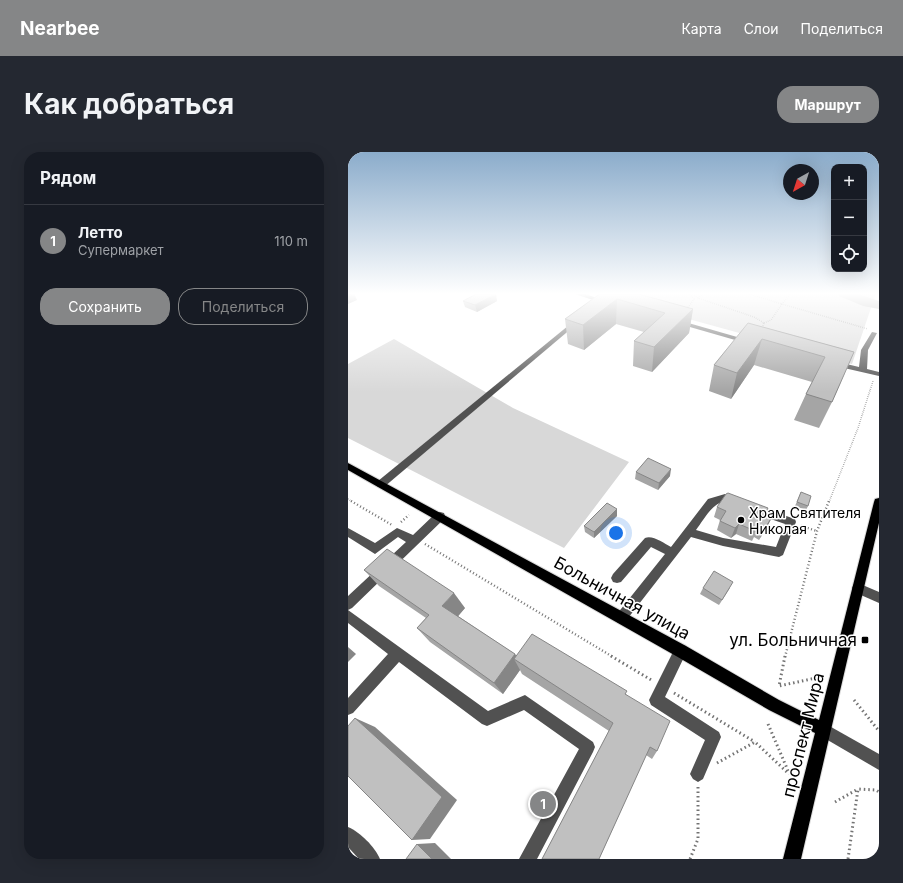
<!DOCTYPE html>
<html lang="ru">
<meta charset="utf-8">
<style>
body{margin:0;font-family:Inter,sans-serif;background:#242831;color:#f1f3f6}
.controls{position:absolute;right:12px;top:12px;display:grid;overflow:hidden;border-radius:8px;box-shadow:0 4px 16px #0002}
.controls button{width:36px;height:36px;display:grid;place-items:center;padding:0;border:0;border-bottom:1px solid #363941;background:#171b24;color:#f1f3f6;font:20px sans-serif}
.compass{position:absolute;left:435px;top:12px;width:36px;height:36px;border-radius:50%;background:#171b24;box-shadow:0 4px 16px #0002;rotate:219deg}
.you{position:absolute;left:268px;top:381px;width:14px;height:14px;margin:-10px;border:3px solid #fff;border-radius:50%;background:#1a73e8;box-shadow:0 0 0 6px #1a73e833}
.badge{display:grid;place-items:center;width:26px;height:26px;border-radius:50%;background:#858687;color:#fff;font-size:13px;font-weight:700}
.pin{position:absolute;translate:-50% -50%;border:2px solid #fff;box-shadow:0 1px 4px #0006}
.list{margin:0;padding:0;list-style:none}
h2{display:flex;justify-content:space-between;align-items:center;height:52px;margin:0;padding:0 16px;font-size:17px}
h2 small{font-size:13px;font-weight:400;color:#9ea1a6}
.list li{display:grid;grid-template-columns:26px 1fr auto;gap:12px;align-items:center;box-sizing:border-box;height:72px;padding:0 16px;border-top:1px solid #363941}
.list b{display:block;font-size:15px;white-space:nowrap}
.list p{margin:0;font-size:13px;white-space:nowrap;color:#9ea1a6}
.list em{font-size:13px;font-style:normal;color:#9ea1a6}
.actions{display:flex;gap:8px;padding:12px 16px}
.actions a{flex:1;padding:9px 0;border:1px solid #858687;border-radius:16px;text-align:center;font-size:14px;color:#858687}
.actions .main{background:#858687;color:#fff}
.icon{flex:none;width:22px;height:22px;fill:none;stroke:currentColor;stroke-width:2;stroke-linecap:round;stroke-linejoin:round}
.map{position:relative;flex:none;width:531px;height:707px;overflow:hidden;border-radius:16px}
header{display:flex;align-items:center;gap:24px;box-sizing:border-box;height:56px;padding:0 20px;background:#858687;color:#fff}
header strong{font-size:19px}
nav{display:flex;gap:22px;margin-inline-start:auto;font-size:14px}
.intro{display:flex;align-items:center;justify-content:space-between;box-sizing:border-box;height:96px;padding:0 24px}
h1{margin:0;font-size:28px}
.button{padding:10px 18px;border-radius:16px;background:#858687;color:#fff;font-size:14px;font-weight:700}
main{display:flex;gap:24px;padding:0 24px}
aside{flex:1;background:#171b24;border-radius:16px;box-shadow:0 4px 16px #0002}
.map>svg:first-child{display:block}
.green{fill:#d8d8d8}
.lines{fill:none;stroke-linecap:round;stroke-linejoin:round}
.river{fill:#9f9f9f;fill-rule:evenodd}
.major-casing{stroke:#dbdbdb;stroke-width:2}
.path-far2{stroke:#737373;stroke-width:1.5;stroke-dasharray:0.5 1.5;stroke-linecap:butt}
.path-far1{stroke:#737373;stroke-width:2.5;stroke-dasharray:1 2.5;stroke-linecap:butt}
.path{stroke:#737373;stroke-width:3;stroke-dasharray:1.5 3;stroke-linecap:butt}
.minor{fill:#515151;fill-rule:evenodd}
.major{fill:#000;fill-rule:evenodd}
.wall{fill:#a5a5a5}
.shaded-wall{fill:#868686}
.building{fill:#c0c0c0;stroke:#868686}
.poi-dot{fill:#000;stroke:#fff;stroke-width:1.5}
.labels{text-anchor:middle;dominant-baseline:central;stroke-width:3;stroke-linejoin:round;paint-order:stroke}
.poi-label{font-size:14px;fill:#000;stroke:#fff;text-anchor:start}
.near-street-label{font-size:17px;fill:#000;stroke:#fff}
.near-poi-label{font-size:17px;fill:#000;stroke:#fff;text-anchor:end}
</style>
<header>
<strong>Nearbee</strong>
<nav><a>Карта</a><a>Слои</a><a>Поделиться</a></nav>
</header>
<div class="intro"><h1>Как добраться</h1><a class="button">Маршрут</a></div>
<main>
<aside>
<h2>Рядом<small></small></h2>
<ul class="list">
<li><span class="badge">1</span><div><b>Летто</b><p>Супермаркет</p></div><em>110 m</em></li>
</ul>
<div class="actions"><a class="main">Сохранить</a><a>Поделиться</a></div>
</aside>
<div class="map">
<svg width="531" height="707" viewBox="0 0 531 707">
<rect width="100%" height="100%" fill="#fff"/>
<!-- green -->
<g class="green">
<polygon points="246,141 528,141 504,212"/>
<polygon points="46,187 165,256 281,310 216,396 0,286 0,212"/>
</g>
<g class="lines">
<!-- river -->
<polygon class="river" points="489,141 507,141 531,149 531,157 515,154 491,144"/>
<defs>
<polygon id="major" points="0,311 338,494 431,548 471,568 526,350 527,347 531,346 531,371 453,707 435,707 467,581 421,558 328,504 0,318"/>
</defs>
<!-- major casing -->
<use href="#major" class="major-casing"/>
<!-- path-far2 -->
<g class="path-far2">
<polyline points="343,141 350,146 406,165 416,171 414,177"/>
<polyline points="398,141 434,152 423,168 416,171"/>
<polyline points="443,141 434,152 520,177"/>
<polyline points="350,146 355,141"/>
<polyline points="339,157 346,147 342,142"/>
<polyline points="0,347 5,350"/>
<polyline points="481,350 510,276 525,229"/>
</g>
<!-- path-far1 -->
<g class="path-far1">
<polyline points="3,349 44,373"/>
<polyline points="53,370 61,363"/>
<polyline points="453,374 469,379"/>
<polyline points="77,392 265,505"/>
<polyline points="437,505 469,379 481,349"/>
</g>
<!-- path -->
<g class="path">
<polyline points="263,504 305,529"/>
<polyline points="437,504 431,534 468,526"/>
<polyline points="326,541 407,590"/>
<polyline points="506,548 531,579"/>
<polyline points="420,572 441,621"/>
<polyline points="369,611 407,590 441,622"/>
<polyline points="487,650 510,637"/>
<polyline points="342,707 350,687 350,635"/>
<polyline points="500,707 510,637 528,638 531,640"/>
</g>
<!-- minor -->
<g class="minor">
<polygon points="224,141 235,141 257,149 254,151"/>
<polygon points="330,168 403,189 404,190 401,192 328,171 328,169"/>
<polygon points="226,169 231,170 36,335 30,335 28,332 30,329"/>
<polygon points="524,180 529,181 520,198 519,217 531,220 531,224 483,213 482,211 486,209 511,215 513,198"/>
<path d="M377,342L392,347L393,350L392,353C385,355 381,350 376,350C364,351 355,369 348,378L375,386L428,395L437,372L408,362L407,359L408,356L412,355L447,367L448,370L435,403L431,405L375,394L343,385L277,470L273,472L269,470L267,466L269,462L317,402L303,395L273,430L269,431L265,430L263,426L265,422L297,386C305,383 315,391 323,395L360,347Z"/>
<polygon points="92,360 96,361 97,364 96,367 4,456 0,458 0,444 58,390 50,385 27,402 0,385 0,376 27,391 49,376 65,383 88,361"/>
<polygon points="510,431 531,440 531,451 506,440 504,436 506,432"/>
<polygon points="0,458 140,559 177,543 245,590 247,595 245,600 189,707 171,707 231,597 176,558 139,574 134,572 51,510 5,561 0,563 0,546 40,502 0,471"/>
<polygon points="333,493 338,494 339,499 317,545 371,580 373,585 355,627 350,630 345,627 342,622 357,588 303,553 301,548 328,494"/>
<polygon points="476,571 531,602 531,618 471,583 469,578 471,573"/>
<path d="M0,675C12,680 27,695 32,707H11L0,695Z"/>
</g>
<!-- major -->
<use href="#major" class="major"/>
</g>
<!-- wall -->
<g class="wall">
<polygon points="253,141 345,157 341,181 304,220 285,214 286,189 296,180 268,172 236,198 220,192 217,167"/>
<polygon points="115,149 149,149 129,160 117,155"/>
<polygon points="400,171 506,200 484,250 471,276 446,268 458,242 464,230 406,213 383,247 361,239 366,213"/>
<polygon points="288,320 322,324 310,338 287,327"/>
<polygon points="453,340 460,354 458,358 447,354"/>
<polygon points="369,355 418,360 425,363 420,373 411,388 406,385 404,389 388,382 383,386 369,378 372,368 366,365"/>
<polygon points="269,357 269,364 246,386 237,380 236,374"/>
<polygon points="16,418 117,456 110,464 168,503 278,542 309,599 304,607 298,603 251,707 194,707 261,579 174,522 172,518 155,542 82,490 69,476 78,466 31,434"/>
<polygon points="355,436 382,436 371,453 352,442"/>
</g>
<!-- shaded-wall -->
<g class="shaded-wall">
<polygon points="0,141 6,141 9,148 0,152"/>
<polygon points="148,142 149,149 129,160 127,153"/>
<polygon points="269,147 268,172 236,198 235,173"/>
<polygon points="345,157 341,181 304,220 306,195"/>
<polygon points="414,187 406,213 383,247 389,221"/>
<polygon points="323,317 322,324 310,338 311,331"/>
<polygon points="269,357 269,364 246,386 246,380"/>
<polygon points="425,363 420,373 411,388 416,378"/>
<polygon points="391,372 388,382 383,386 387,376"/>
<polygon points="106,441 117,456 106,469 94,454"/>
<polygon points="0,495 8,502 0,510"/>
<polygon points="167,502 172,511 166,507 172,518 155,542 146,531"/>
<polygon points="7,566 27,575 109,648 82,687 64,688"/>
<polygon points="87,691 103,707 84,707 69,692"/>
</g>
<!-- building -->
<g class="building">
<polygon points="130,141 145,141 148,142 127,153 115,149"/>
<polygon points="253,141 287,141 345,157 306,195 286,189 317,161 269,147 235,173 217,167"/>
<polygon points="400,171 506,200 484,250 458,242 477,205 414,187 389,221 366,213"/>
<polygon points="300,306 323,317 311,331 288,320"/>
<polygon points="453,340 463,344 460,354 449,350"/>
<polygon points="380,341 420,356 418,360 425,363 416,378 411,376 408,380 407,379 391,372 387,376 372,369 378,359 369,355 378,342"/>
<polygon points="259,351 269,357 246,380 236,374"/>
<polygon points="39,397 106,441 94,454 167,502 146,531 69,476 81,463 16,418"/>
<polygon points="366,419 385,430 374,448 355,436"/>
<polygon points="184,482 279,539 277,542 322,569 309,599 302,595 251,707 194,707 265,571 166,507"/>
<polygon points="7,566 94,645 64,688 0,624 0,574"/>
<polygon points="69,692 84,707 58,707"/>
</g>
<!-- sky -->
<linearGradient id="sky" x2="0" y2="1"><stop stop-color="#8baccb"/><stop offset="0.59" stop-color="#fff"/><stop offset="1" stop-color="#fff" stop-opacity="0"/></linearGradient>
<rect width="531" height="240" fill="url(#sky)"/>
<!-- markers -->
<g class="poi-dot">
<circle cx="393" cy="368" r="4"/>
<rect x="513" y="484" width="8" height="8" rx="2"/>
</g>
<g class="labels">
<!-- poi labels -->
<g class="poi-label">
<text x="401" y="360">Храм Святителя<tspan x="401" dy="16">Николая</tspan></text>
</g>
<!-- near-street labels -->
<g class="near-street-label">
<text transform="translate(274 446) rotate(29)">Больничная улица</text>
<text transform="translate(455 583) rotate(-76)">проспект Мира</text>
</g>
<!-- near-poi labels -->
<g class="near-poi-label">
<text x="509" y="488">ул. Больничная</text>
</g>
</g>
</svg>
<div class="controls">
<button>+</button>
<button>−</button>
<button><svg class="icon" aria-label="locate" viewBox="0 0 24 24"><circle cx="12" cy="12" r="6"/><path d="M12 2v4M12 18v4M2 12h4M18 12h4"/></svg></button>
</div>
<svg class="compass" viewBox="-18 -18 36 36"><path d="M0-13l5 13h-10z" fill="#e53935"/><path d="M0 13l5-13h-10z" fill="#9ea1a6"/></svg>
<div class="you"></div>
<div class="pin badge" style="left:195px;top:652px">1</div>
</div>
</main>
